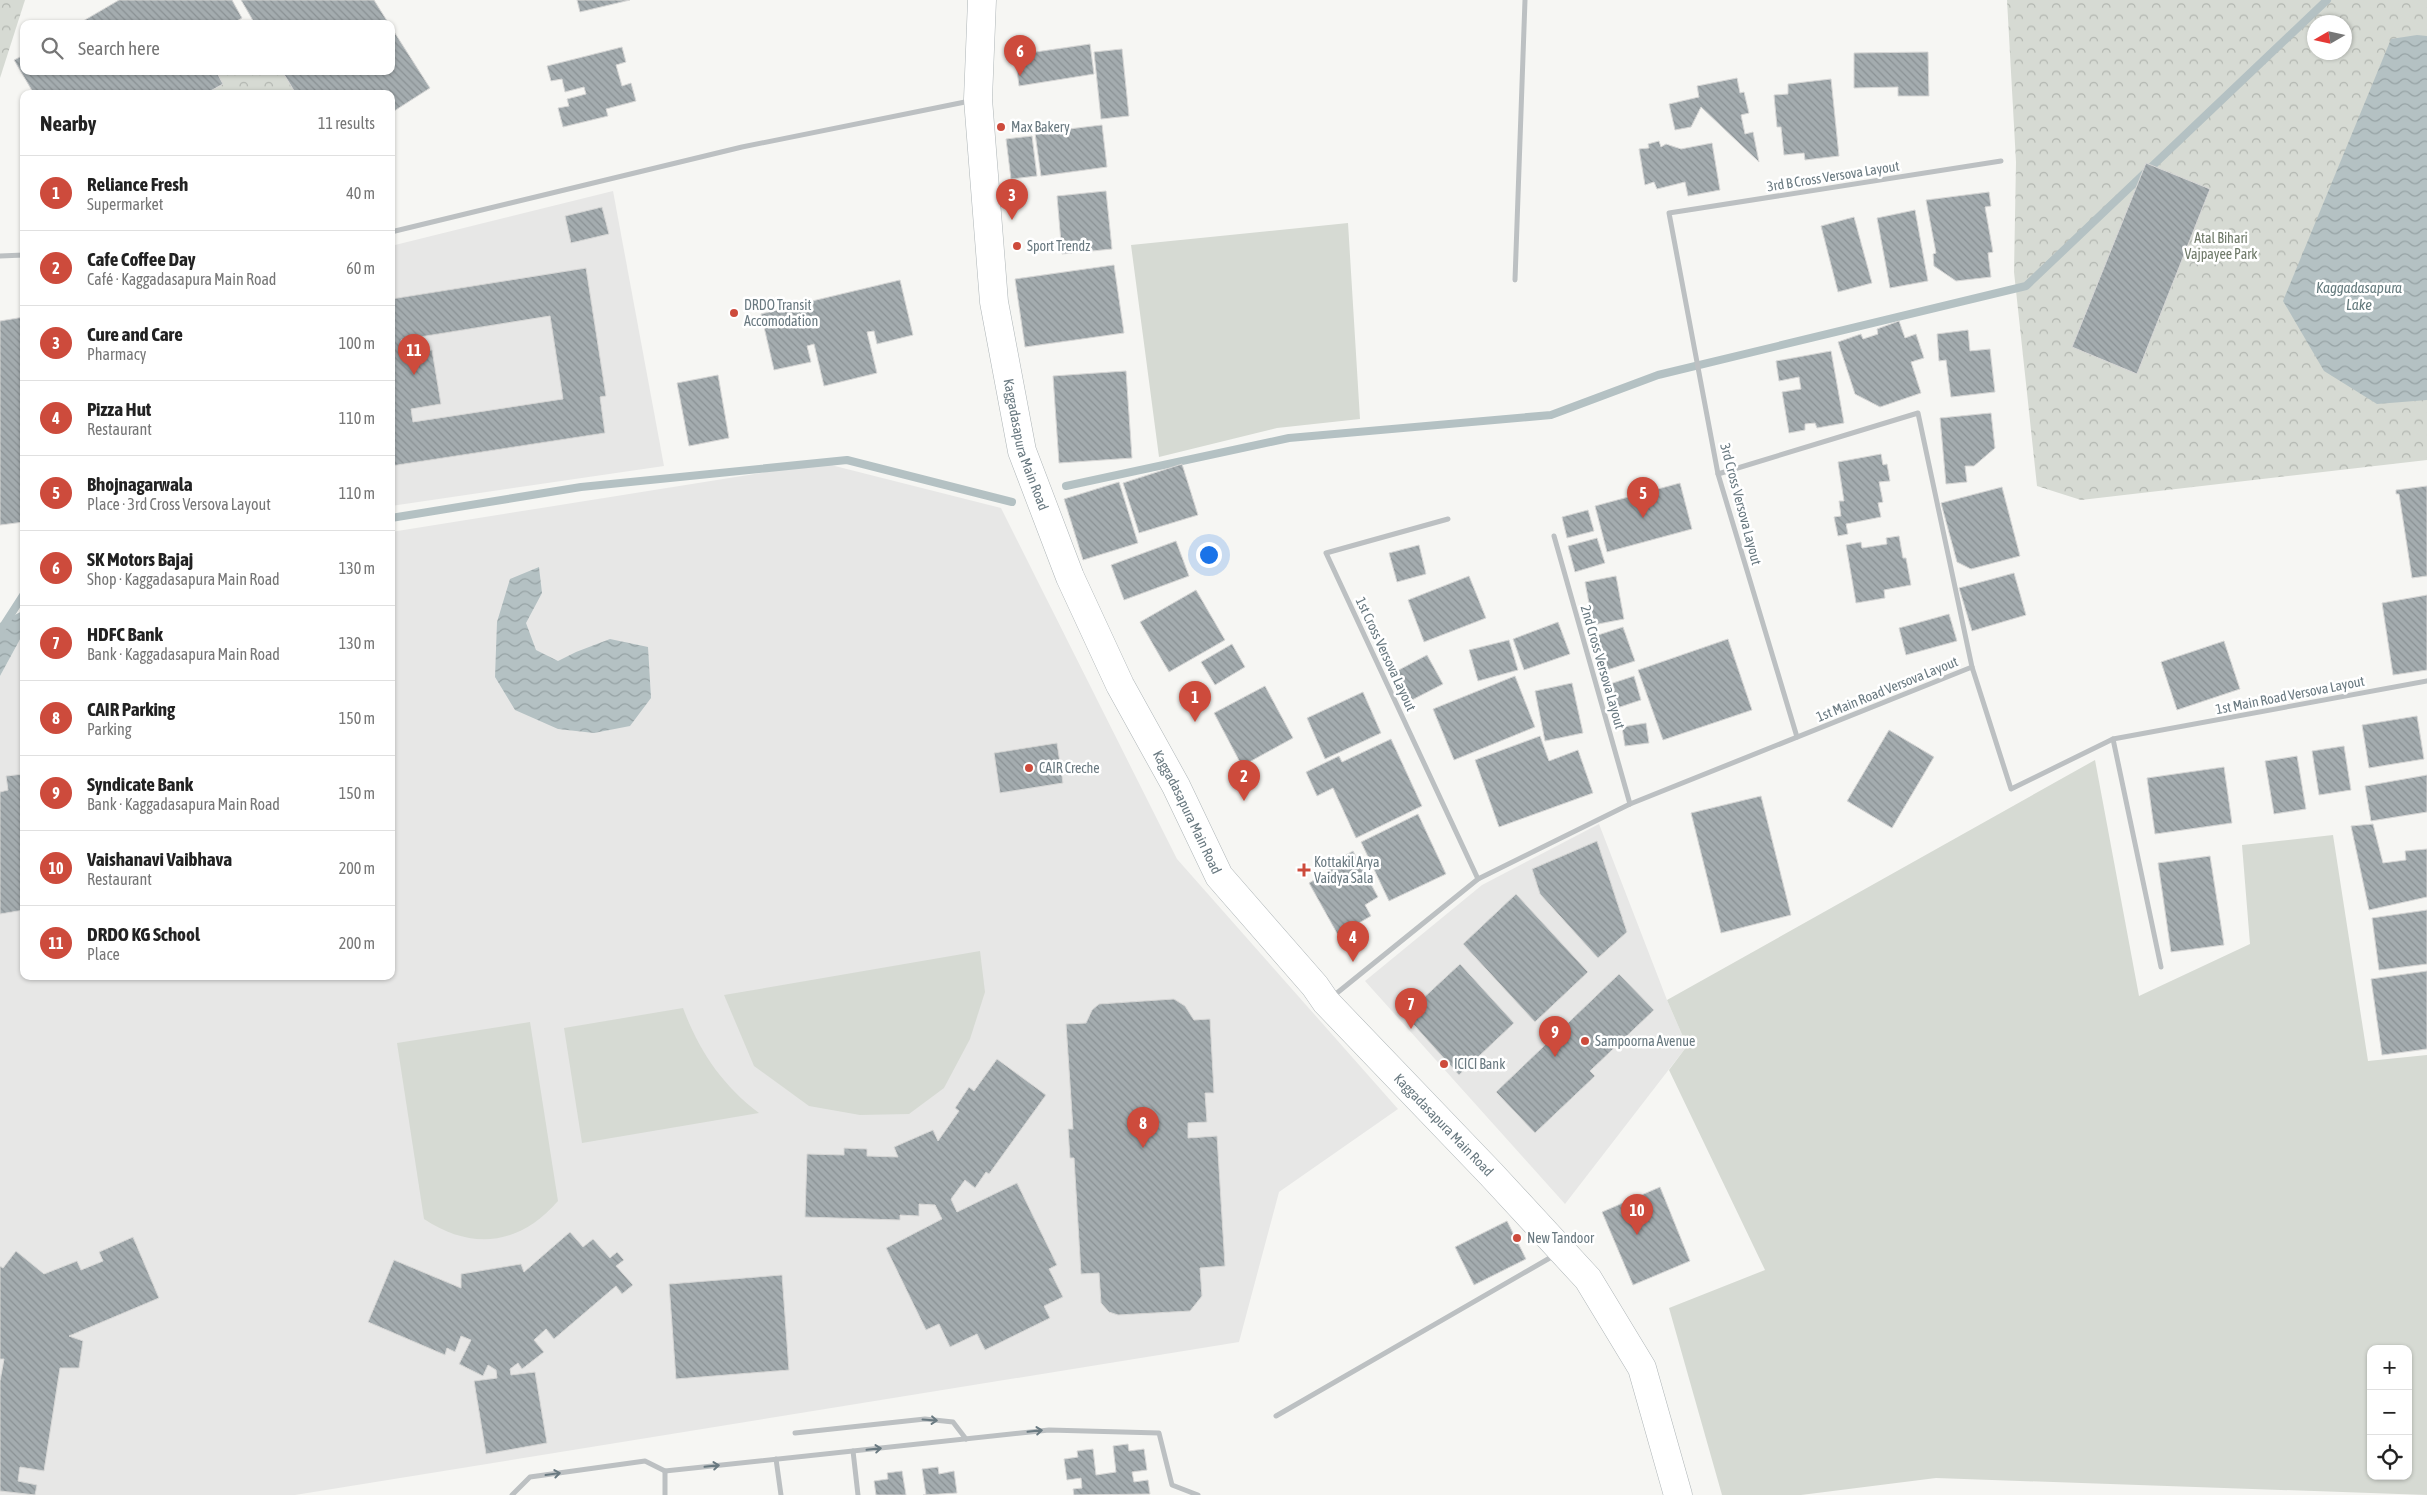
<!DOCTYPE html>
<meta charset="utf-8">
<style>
body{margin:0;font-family:"Asap Condensed",sans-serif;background:#f6f6f6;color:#222}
.controls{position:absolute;right:15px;bottom:15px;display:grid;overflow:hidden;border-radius:10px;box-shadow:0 1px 4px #0004}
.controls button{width:45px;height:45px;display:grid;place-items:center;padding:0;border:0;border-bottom:1px solid #e0e0e0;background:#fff;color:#222;font:25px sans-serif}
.compass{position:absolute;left:2307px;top:15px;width:45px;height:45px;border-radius:50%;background:#fff;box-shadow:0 1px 4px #0004;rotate:261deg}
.you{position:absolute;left:1208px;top:554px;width:18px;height:18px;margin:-12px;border:4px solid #fff;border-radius:50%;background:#1a73e8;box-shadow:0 0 0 8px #1a73e833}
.badge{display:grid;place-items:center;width:32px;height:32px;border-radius:50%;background:#cd4b3c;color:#fff;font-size:16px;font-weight:700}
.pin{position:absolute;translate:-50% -41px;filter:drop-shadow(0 1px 2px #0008)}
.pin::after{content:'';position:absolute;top:26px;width:18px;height:15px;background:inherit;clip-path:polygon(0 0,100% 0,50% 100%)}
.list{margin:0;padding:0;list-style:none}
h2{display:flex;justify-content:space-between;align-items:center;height:65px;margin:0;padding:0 20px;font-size:21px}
h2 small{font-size:16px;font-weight:400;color:#767676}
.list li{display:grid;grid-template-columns:32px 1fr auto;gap:15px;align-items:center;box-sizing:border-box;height:75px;padding:0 20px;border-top:1px solid #e0e0e0}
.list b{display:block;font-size:19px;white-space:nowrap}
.list p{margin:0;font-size:16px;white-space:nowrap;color:#767676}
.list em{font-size:16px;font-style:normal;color:#767676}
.icon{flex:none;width:28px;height:28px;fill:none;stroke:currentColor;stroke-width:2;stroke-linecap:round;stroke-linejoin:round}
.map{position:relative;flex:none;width:2427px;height:1495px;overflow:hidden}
.search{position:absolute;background:#fff;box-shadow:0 1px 4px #0004;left:20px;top:20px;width:375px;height:55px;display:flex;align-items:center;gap:12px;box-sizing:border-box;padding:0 18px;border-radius:10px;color:#767676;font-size:19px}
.panel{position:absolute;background:#fff;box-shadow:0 1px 4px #0004;left:20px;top:90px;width:375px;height:890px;border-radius:10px}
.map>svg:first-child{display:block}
.built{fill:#e7e7e6}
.green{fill:#d6dad3;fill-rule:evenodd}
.park{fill:url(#park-crowns);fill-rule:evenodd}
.water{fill:url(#water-waves)}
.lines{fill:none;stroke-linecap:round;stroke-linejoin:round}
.stream{stroke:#b4c1c3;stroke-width:8}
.building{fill:url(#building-back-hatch);stroke:#d7d7d6;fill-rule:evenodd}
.secondary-casing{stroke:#aeb5b7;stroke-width:29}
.minor{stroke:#bcc0c2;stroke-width:5}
.secondary{stroke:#fff;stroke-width:28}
.oneway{stroke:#697980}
.poi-dot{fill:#cd4b3c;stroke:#fff;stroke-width:2}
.labels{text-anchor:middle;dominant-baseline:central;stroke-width:5;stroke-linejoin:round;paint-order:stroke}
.poi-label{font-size:14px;fill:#697980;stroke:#fff;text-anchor:start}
.street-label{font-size:14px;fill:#697980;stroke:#fff}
.park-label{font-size:14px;fill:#6d7867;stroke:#fff}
.water-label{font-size:15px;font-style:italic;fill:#647a7d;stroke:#fff}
</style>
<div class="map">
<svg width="2427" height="1495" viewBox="0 0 2427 1495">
<defs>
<pattern id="park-crowns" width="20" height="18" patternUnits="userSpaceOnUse" patternTransform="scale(1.25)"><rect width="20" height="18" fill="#d6dad3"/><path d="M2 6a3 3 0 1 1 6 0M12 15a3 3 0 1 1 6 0" fill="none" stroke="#b2b6b0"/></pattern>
<pattern id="water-waves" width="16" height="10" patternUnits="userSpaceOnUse" patternTransform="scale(1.25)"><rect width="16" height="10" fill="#b4c1c3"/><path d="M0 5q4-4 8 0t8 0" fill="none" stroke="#96a2a4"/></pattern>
<pattern id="building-back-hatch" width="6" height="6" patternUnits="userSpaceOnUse" patternTransform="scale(1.25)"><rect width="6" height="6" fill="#a4acaf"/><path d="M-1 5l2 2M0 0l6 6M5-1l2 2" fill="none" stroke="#8a9194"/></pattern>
</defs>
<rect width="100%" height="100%" fill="#f6f6f3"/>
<!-- built -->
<g class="built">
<polygon points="613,191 664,466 391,506 391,246"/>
<polygon points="823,463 1001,508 1177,859 1398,1109 1279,1192 1239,1342 295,1495 0,1495 0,676 24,632 24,976 391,976 391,532"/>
<polygon points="1599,824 1667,1000 1687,1046 1565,1204 1365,981 1482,885"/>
</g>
<!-- green -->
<g class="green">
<polygon points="1348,223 1360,419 1277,428 1159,457 1131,245"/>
<path d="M2095,760L2139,996L2250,944L2242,845L2333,835L2368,1061L2427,1055V1495L1936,1478L1801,1495H1722L1669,1308L1765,1270L1669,1070L1687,1046L1667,1000ZM2371,1349H2408V1476H2371Z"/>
<polygon points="980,951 985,992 970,1039 944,1088 909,1114 860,1115 809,1106 754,1066 724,995"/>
<path d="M683,1008C699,1051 722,1085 759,1113L582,1143L564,1028Z"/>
<path d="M530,1022L558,1201C520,1245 472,1251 424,1219L397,1043Z"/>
</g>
<!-- park -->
<g class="park">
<polygon points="0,0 25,0 0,78"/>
<path d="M2007,0H2427V460L2081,500L2037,486L2014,272L2016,162ZM2314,22H2344V52H2314Z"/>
<polygon points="216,71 282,71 296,94 206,94 223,84"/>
</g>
<!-- water -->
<g class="water">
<polygon points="2417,35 2427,36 2427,400 2377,404 2324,371 2283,301 2391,39"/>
<polygon points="539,567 542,593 526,623 536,650 558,661 576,652 610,639 648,647 651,698 630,726 594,733 558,729 515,710 495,677 497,622 510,579"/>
<polygon points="24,610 24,632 0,676 0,623"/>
</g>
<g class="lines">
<!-- stream -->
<g class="stream">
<polyline points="1066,486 1289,438 1551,415 1658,375 2026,286 2327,0"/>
<polyline points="391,518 581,487 847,460 1012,502"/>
<polyline points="0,631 24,594"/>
</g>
</g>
<!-- building -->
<g class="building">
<polygon points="119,0 232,0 242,18 232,24 78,24"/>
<polygon points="241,0 374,0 389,24 255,24"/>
<polygon points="577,0 630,0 580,12"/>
<polygon points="391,27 430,88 391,113 391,94 296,94 282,71 391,71"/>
<polygon points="1090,44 1094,74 1019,86 1015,55"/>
<polygon points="622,47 626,62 616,65 622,86 631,83 636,101 606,109 608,116 563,127 558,108 569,106 567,99 586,94 584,87 565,92 562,79 551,81 547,66"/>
<polygon points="1122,49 1129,116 1101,119 1094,52"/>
<polygon points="1928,52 1929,96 1898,96 1898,87 1854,88 1854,53"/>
<polygon points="24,55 24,71 216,71 223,84 205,94 34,94 14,60"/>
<polygon points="1737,78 1740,93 1744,92 1749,113 1741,115 1745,134 1753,132 1759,162 1701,107 1691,127 1675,130 1669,104 1699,97 1697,86"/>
<polygon points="1831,79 1839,156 1805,160 1804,153 1784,155 1781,127 1777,127 1774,95 1788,94 1788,84"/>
<polygon points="1102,125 1107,167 1041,176 1035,133"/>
<polygon points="1032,136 1037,176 1011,179 1006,139"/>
<polygon points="1659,141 1661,147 1666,144 1681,149 1712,143 1720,190 1688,196 1685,182 1657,189 1654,182 1645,185 1639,149 1649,148 1648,144"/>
<polygon points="2146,163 2210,189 2137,374 2072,347"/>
<polygon points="1106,191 1112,249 1062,254 1057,196"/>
<polygon points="1989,192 1991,206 1985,207 1993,252 1988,253 1991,277 1956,281 1934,266 1933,254 1936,253 1926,200"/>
<polygon points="602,207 609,234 571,243 565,216"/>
<polygon points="1915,210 1928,281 1890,288 1877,218"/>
<polygon points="1854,217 1872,283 1838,292 1821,226"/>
<polygon points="1114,265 1124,333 1025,347 1015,279"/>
<path d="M586,268L606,396L600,397L605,433L391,466V299ZM550,316L563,399L413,422L411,409L441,404L432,350L403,354L401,340Z"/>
<polygon points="900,280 913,335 877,344 874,331 867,332 877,373 824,386 814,344 807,346 811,362 774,370 761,314 797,305 798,312 813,308 812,301"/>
<polygon points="24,317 24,522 0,525 0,321"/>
<polygon points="1899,321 1905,338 1916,334 1924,358 1911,362 1921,393 1880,407 1855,394 1838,342 1861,334 1863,339 1878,334 1877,329"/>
<polygon points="1968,330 1970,351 1990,349 1995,392 1951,397 1946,360 1939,361 1937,334"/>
<polygon points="1831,351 1844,423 1817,428 1815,423 1805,424 1805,430 1789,433 1782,392 1801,389 1799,377 1779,381 1776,361"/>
<polygon points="1126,371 1132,458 1059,463 1053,376"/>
<polygon points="718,375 729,438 689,446 677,383"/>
<polygon points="1991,413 1995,448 1974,466 1965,466 1967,482 1946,484 1940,418"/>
<polygon points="1881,454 1883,465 1887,464 1890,481 1879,482 1883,502 1878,503 1881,517 1846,524 1848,534 1838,536 1834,517 1841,516 1839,501 1844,501 1838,462"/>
<polygon points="1182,464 1198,515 1139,533 1123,483"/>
<polygon points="1119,482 1138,543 1083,560 1064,499"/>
<polygon points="1680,483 1692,529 1607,552 1595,506"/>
<polygon points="2427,486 2427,576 2412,578 2399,494 2396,494 2396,490"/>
<polygon points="2002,487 2020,556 1971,569 1957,562 1941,503"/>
<polygon points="1588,510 1594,531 1567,538 1562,517"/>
<polygon points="1899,536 1903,558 1906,558 1911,585 1884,590 1885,598 1856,603 1846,545 1861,542 1862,548 1887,544 1886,538"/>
<polygon points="1597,538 1605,563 1575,572 1568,546"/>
<polygon points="1176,541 1189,576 1124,600 1111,565"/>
<polygon points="1419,545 1426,574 1397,582 1389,553"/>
<polygon points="2014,573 2026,615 1972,631 1959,588"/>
<polygon points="1469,576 1486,618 1424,642 1408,600"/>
<polygon points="1616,576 1624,619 1593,625 1585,582"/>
<polygon points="1196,590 1225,640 1169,672 1140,622"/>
<polygon points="2427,595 2427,670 2393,675 2382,603"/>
<polygon points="1949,614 1957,641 1906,655 1899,628"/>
<polygon points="1558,622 1570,654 1524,670 1513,639"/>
<polygon points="1623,627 1635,661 1607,670 1595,636"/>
<polygon points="1728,639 1752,710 1663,740 1638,670"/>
<polygon points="1509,640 1518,670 1478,681 1469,650"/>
<polygon points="2224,641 2240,689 2177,710 2161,662"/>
<polygon points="1232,644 1245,667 1215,685 1201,662"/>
<polygon points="1427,655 1443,684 1410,701 1395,672"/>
<polygon points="1515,676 1535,727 1454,760 1433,709"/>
<polygon points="1634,676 1641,700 1614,709 1607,685"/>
<polygon points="1572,683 1583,733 1545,741 1535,691"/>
<polygon points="1265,686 1293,738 1242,766 1214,713"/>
<polygon points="1363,692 1381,733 1325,759 1307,718"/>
<polygon points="2417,716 2424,759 2369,768 2362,725"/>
<polygon points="1646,723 1649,743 1625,746 1622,727"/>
<polygon points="1889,730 1934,757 1892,828 1847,801"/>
<polygon points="1540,736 1549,761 1578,750 1593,793 1499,827 1475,760"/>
<polygon points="1391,739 1422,806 1356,838 1333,788 1317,796 1306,772 1339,756 1342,762"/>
<polygon points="1057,743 1063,783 1000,793 994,753"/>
<polygon points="2344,746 2351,790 2319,795 2312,751"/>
<polygon points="2297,756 2306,809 2274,814 2265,761"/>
<polygon points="2224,767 2232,823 2155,834 2147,778"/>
<polygon points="24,774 24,910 0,914 0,792 8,790 6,776"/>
<polygon points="2427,775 2427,812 2371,821 2365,786"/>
<polygon points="1761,796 1791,915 1721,933 1691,813"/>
<polygon points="1418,814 1446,874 1389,901 1361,842"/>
<polygon points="2373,824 2383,863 2406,860 2405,851 2427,849 2427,897 2369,910 2351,826"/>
<polygon points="1597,841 1627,932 1598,958 1540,894 1532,869"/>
<polygon points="1353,851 1378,897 1365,905 1371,916 1338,935 1309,883 1329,871 1326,866"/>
<polygon points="2210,856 2224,945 2171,952 2158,863"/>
<polygon points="1516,894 1588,972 1535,1022 1463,944"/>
<polygon points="2427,910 2427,964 2379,970 2372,918"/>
<polygon points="1460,964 1514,1023 1459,1075 1405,1015"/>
<polygon points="2427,971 2427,1049 2382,1055 2371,979"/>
<polygon points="1619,974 1654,1010 1590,1071 1595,1076 1535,1133 1496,1092"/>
<polygon points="1174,999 1185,1006 1194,1020 1210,1019 1214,1093 1205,1093 1207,1122 1188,1123 1188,1138 1217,1136 1225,1266 1200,1268 1202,1296 1190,1311 1118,1315 1109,1312 1101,1303 1099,1273 1081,1274 1074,1158 1070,1158 1068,1129 1073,1129 1066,1024 1086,1023 1092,1010 1099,1004"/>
<polygon points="997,1059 1046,1095 989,1174 986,1172 975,1188 965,1180 951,1199 957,1212 1017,1183 1057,1265 1049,1269 1063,1297 1044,1306 1050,1318 985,1350 977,1334 950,1347 939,1324 926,1330 886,1248 942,1219 935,1205 919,1204 919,1216 900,1215 900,1220 805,1217 807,1154 844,1155 844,1148 867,1149 867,1156 898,1157 894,1147 933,1130 938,1141 959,1111 955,1108 969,1087 974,1091"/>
<polygon points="1660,1187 1690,1261 1633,1285 1602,1212"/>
<polygon points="1507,1221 1526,1259 1474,1285 1455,1247"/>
<polygon points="570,1232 583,1247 593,1239 610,1258 617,1252 624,1260 616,1266 633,1285 622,1294 616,1286 554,1339 546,1329 534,1340 544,1352 522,1369 518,1363 510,1369 511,1375 535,1372 547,1443 486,1454 474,1381 497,1378 496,1370 488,1365 483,1376 459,1364 471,1340 461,1336 455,1352 447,1348 445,1355 368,1322 394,1260 461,1288 461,1274 521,1264 524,1272"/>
<polygon points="133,1237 159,1298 69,1336 83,1341 79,1368 60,1368 44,1471 20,1467 18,1481 37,1485 35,1495 0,1491 0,1381 4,1359 0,1359 0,1266 3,1268 16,1251 44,1274 77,1261 81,1270 103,1261 99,1252"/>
<polygon points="782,1275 789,1370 676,1379 669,1284"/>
<polygon points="1128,1444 1129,1451 1144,1449 1147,1470 1132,1472 1134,1482 1148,1480 1150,1494 1074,1495 1073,1489 1082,1488 1081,1478 1067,1480 1064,1459 1078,1457 1077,1451 1093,1449 1096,1475 1116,1472 1113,1446"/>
<polygon points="938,1467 939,1474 954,1471 957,1493 923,1495 926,1495 922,1469"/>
<polygon points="902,1471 906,1495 876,1495 874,1481 888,1479 887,1473"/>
</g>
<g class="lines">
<defs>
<g id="secondary">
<path id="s1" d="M982,0L978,99L994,302L1022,451L1070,577L1120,685L1176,786L1219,876L1315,986L1326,1002L1491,1174L1588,1279L1642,1368L1678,1495"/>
</g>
</defs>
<!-- secondary casing -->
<use href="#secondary" class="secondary-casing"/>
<!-- minor -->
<g class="minor">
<polyline points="391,232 742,147 970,101"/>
<polyline points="0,256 24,255"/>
<polyline points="1515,280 1525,0"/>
<polyline points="1718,474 1918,413 1972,667"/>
<polyline points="1448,519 1326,553 1478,879"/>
<polyline points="1554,536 1630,804"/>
<polyline points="1797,737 1718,474 1669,213 2001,161"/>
<polyline points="2113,739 2161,967"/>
<polyline points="1332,997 1478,879 1630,804 1972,667 2011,789 2113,739 2427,681"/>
<polyline points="1276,1416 1555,1255"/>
<polyline points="795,1433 925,1419 953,1422 966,1439"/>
<polyline points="853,1451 858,1495"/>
<polyline points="776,1459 781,1495"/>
<polyline points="512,1495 530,1477 645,1461 665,1471 1049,1430 1159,1433 1172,1485 1198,1495"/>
<polyline points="665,1495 665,1471"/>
</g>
<!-- secondary -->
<use href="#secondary" class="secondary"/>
</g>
<!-- one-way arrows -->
<defs><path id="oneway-shaft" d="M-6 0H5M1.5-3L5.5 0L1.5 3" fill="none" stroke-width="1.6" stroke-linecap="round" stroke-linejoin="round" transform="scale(1.25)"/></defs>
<g class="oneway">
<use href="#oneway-shaft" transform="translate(930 1420) rotate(4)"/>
<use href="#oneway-shaft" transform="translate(1035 1431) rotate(-6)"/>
<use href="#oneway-shaft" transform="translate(874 1449) rotate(-6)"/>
<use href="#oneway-shaft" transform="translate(712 1466) rotate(-6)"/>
<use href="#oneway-shaft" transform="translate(553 1474) rotate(-8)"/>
</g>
<!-- markers -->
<g class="poi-dot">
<circle cx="1001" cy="127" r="5"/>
<circle cx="1017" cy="246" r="5"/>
<circle cx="734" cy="313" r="5"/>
<circle cx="1029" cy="768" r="5"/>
<path d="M1301.5 862.5h5v5h5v5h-5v5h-5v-5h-5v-5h5z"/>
<circle cx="1585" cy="1041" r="5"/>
<circle cx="1444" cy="1064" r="5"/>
<circle cx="1517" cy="1238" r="5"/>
</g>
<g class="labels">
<!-- poi labels -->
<g class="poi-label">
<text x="1011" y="127">Max Bakery</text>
<text x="1027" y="246">Sport Trendz</text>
<text x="744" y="305">DRDO Transit<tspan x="744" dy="16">Accomodation</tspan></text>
<text x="1039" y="768">CAIR Creche</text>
<text x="1314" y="862">Kottakil Arya<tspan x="1314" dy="16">Vaidya Sala</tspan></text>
<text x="1595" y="1041">Sampoorna Avenue</text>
<text x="1454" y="1064">ICICI Bank</text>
<text x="1527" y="1238">New Tandoor</text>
</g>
<!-- street labels -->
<g class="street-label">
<text transform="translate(1833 176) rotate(-9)">3rd B Cross Versova Layout</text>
<text stroke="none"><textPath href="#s1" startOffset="449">Kaggadasapura Main Road</textPath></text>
<text transform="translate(1741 504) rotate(75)">3rd Cross Versova Layout</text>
<text transform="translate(1386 654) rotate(65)">1st Cross Versova Layout</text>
<text transform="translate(1603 667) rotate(74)">2nd Cross Versova Layout</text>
<text transform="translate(1887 689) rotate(-22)">1st Main Road Versova Layout</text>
<text transform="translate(2290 695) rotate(-11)">1st Main Road Versova Layout</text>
<text stroke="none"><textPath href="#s1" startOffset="852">Kaggadasapura Main Road</textPath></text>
<text stroke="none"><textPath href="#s1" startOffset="1259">Kaggadasapura Main Road</textPath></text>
</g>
<!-- park labels -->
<g class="park-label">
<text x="2221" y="238">Atal Bihari<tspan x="2221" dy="16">Vajpayee Park</tspan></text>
</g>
<!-- water labels -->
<g class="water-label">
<text x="2359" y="287">Kaggadasapura<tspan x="2359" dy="17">Lake</tspan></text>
</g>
</g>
</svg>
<div class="controls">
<button>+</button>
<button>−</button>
<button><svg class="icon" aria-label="locate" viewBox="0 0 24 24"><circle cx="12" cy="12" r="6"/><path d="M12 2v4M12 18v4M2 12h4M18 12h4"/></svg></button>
</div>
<svg class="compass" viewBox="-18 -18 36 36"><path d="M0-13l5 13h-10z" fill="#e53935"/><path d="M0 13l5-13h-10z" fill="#767676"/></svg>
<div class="you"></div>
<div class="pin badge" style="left:1195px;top:722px">1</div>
<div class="pin badge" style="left:1244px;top:801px">2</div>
<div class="pin badge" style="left:1012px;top:220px">3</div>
<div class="pin badge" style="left:1353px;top:962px">4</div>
<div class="pin badge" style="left:1643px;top:518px">5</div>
<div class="pin badge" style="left:1020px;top:76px">6</div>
<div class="pin badge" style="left:1411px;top:1029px">7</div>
<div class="pin badge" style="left:1143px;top:1148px">8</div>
<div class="pin badge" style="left:1555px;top:1057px">9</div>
<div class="pin badge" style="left:1637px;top:1235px">10</div>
<div class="pin badge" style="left:414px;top:375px">11</div>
<div class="search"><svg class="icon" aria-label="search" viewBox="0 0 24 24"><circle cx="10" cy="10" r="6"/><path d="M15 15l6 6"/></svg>Search here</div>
<section class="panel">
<h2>Nearby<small>11 results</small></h2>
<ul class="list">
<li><span class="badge">1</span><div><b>Reliance Fresh</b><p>Supermarket</p></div><em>40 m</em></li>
<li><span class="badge">2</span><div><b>Cafe Coffee Day</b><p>Café · Kaggadasapura Main Road</p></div><em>60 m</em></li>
<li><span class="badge">3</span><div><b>Cure and Care</b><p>Pharmacy</p></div><em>100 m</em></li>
<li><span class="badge">4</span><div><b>Pizza Hut</b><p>Restaurant</p></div><em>110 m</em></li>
<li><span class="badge">5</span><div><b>Bhojnagarwala</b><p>Place · 3rd Cross Versova Layout</p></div><em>110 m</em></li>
<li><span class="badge">6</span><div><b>SK Motors Bajaj</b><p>Shop · Kaggadasapura Main Road</p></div><em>130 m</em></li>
<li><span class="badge">7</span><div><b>HDFC Bank</b><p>Bank · Kaggadasapura Main Road</p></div><em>130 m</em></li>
<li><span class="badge">8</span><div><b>CAIR Parking</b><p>Parking</p></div><em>150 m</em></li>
<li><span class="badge">9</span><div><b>Syndicate Bank</b><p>Bank · Kaggadasapura Main Road</p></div><em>150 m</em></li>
<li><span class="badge">10</span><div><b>Vaishanavi Vaibhava</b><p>Restaurant</p></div><em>200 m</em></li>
<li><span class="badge">11</span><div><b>DRDO KG School</b><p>Place</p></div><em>200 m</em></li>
</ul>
</section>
</div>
